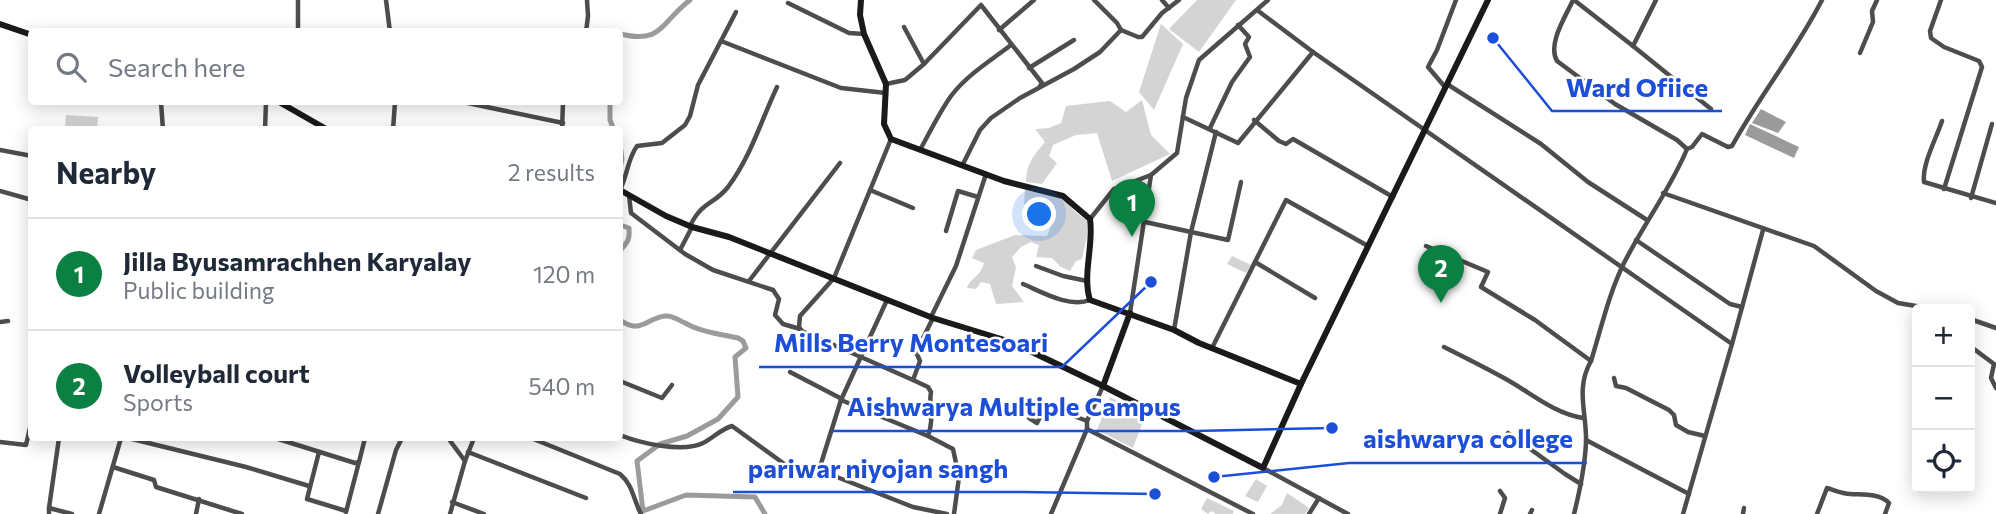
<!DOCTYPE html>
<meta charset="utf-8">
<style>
body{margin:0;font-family:Commissioner,sans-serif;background:#f2f2f3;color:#1f2937}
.controls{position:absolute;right:21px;bottom:21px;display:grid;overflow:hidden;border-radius:7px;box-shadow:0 4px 18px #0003}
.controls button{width:63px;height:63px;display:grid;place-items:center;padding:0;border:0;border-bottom:2px solid #e0e1e3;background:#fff;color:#1f2937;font:35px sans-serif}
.you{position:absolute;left:1040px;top:215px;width:24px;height:24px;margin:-18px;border:5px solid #fff;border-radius:50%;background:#1a73e8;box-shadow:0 0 0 10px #1a73e833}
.badge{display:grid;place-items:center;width:46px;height:46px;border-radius:50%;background:#0b8043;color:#fff;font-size:23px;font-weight:700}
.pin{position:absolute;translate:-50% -58px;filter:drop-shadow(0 2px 4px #0008)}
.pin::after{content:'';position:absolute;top:37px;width:24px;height:21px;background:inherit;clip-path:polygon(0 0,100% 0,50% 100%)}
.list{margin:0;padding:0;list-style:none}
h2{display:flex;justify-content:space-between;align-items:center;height:91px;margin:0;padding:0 28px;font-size:30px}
h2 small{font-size:23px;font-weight:400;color:#747a83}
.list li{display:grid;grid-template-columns:46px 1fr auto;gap:21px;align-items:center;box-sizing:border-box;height:112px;padding:0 28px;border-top:2px solid #e0e1e3}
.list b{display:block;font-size:26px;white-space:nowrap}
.list p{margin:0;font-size:23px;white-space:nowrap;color:#747a83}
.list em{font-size:23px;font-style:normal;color:#747a83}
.icon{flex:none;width:38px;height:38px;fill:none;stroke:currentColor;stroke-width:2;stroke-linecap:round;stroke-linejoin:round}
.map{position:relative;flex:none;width:1996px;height:514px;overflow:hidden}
.search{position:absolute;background:#fff;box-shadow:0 4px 18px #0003;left:28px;top:28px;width:595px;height:77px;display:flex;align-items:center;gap:18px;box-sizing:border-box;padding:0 24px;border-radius:7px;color:#747a83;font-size:26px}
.panel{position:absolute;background:#fff;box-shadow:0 4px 18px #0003;left:28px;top:126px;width:595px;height:315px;border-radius:7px}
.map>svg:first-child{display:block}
.green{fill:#d4d4d4}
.water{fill:#9b9b9b}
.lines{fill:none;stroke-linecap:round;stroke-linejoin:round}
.canal{stroke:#9b9b9b;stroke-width:5}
.street{stroke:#4d4d4d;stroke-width:4.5}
.secondary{stroke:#1a1a1a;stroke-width:6}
.leader{fill:none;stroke:#1d4ed8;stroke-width:2.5}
.callout-dot{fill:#1d4ed8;stroke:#fff;stroke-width:2.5}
.callout-label{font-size:26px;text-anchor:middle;font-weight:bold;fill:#1d4ed8;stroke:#fff;stroke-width:5;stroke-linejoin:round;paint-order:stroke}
</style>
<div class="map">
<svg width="1996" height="514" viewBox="0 0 1996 514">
<rect width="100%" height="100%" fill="#fff"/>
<!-- green -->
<g class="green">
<polygon points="1197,0 1236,0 1199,52 1169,29"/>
<polygon points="1161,24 1183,44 1154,110 1139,92"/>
<path d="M1142,100L1151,135L1170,154L1112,181L1097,133L1076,135L1053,145L1049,156L1057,163L1042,184L1026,182C1026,164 1034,155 1045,142L1035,129L1049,128L1061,123L1066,106L1110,101L1126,112Z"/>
<polygon points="66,115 98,117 97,129 65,129"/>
<path d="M1025,189L1050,194L1068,202L1073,210L1087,221V236L1082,259L1076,261L1070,271L1061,267L1052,258L1036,257L1039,245L1031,242L1021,247L1012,257L1016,267L1012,286L1024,302L996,304L990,284L981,282L976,289L967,288C971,277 980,277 984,263L972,258L976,250L1015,235L1047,236L1052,223L1024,208Z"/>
<polygon points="1232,256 1251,265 1246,273 1227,264"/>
<polygon points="1110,397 1145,416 1133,448 1097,430"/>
<polygon points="1256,479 1267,486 1258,502 1245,496"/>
<polygon points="1287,493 1309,508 1305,514 1270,514 1282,505"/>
<polygon points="1207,498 1234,511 1233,514 1216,514 1211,511 1208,514 1201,509"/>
</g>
<!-- water -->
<g class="water">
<polygon points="1761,109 1786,122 1778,133 1752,123"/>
<polygon points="1750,124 1799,147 1794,158 1745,135"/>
</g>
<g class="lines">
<!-- canal -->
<g class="canal">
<path d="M620,34C663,44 660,23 690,0"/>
<polyline points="610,102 610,120 614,130"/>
<polyline points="620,144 622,159 620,168"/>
<path d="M620,225L629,228C630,241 627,242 620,251"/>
<path d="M620,320C641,335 646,318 665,316C673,315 678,320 685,323C701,332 720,334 738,338L743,341L746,348L735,357L738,397L718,419L687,436L660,444L637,461L643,511L686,495L755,497L765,514"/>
</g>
<!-- street -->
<g class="street">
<polyline points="386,0 390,32"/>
<polyline points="1094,0 1117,23 1121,30"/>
<polyline points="1162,0 1169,8"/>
<path d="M1573,0C1566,16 1547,44 1557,61L1615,104L1677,140L1687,149C1671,188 1643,225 1624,263C1609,293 1601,329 1591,361C1575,389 1587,413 1586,442C1585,467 1580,490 1574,514"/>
<polyline points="1574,0 1633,46 1656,0"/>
<polyline points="1941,0 1930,31 1931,38 1944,47 1979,61 1982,67 1944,189"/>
<polyline points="788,3 849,33 864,34"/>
<polyline points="1257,10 1313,52 1732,344 1683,514"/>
<polyline points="904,27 924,64"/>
<polyline points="999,30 1034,0"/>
<polyline points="507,31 509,32"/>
<polyline points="298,32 298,0"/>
<polyline points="586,32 588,16 587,0"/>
<polyline points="721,41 841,88 886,93"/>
<polyline points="1633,46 1711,109"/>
<polyline points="1860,53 1873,22 1872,11 1877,0"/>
<polyline points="1029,68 1074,40"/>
<polyline points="886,84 905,80 924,64 981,5 1042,83 1040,86"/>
<polyline points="1447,84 1541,144 1588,182 1647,220"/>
<polyline points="1445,87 1428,67 1437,50 1456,0"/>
<polyline points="161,102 163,130"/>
<polyline points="463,102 563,123"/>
<polyline points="1183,117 1238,143 1313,52"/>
<polyline points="1254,120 1279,141 1286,144 1293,139 1393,197"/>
<path d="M1942,121C1936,139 1922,164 1924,182L1996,203"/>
<polyline points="1210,128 1232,82 1250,57 1245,44 1249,37 1238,25"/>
<polyline points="265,130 266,102"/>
<polyline points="393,130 395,102"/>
<polyline points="562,130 563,102"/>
<polyline points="891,139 834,278 800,316 799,327 802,331 913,380 920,361 916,352 933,318"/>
<path d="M1687,149L1692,147L1702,134L1728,147L1732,146C1760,95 1796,51 1822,0"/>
<polyline points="0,150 32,156"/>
<path d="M920,150C930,132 939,113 951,96C967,75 990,61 1011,45"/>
<polyline points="963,164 980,130 991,118 1020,98 1074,69 1100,52 1121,30 1138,37 1142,37 1162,13 1179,0"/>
<path d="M620,190C627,176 628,158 637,146L662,143L685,125L690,116L698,85L736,12"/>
<polyline points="870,190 913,208"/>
<polyline points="0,191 32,200"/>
<polyline points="1663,193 1814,246 1876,291 1898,303 1934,309"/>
<polyline points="629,195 631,213 685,254 713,270 773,290 779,299 775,315 783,324 800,329"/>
<polyline points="1971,198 1992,124"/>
<polyline points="1090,219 1114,189 1151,175 1177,153 1186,98 1199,60 1268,0"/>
<polyline points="1145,222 1228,240 1241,182"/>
<path d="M690,226C702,201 714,205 728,187C751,156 761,121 777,87"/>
<polyline points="946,231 958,191 978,197"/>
<polyline points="1636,240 1730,304 1742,307"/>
<polyline points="1426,246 1488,272 1481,287 1535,320 1591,361"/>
<polyline points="680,250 692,227"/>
<polyline points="1255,262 1315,298"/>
<polyline points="1036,266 1063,276 1087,281"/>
<polyline points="749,281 840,163"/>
<path d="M1023,284C1042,292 1069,308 1090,300"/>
<polyline points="887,300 841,400 928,436 953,449 959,477 954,514"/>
<polyline points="1130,313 1151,175"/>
<polyline points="931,317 956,266 986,174"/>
<polyline points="1970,319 1996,328"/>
<polyline points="0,322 8,321"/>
<polyline points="1174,330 1191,232 1216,132"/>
<polyline points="1732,344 1763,230"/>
<polyline points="1970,346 1994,364 1991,378 1996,388"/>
<path d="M1444,347C1464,357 1484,367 1504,378C1530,392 1553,413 1583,418"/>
<polyline points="1212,348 1286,200 1368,246"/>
<polyline points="790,372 842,399"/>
<polyline points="1614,378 1616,386 1626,388 1669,410 1674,415 1676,425 1688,432 1705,436"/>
<path d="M913,380L928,387L931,392C928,410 935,415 928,436"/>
<polyline points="620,381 662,398 672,385"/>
<polyline points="841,400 819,470 913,507 947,514"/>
<polyline points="1029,418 1037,423 1046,405 1087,421"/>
<polyline points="1087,429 1253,514"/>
<polyline points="1508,433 1565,474 1581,484"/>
<path d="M620,435C639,443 683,453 703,443C713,438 721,429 732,426L794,471L811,477L816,475L819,470"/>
<polyline points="128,438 246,467 309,486"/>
<polyline points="275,438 355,463 359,462 365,438"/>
<polyline points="448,438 465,461 450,514"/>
<path d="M531,438L620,474C633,485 633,499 641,514"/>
<polyline points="1586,440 1689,494"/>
<polyline points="0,442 26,445 32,419"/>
<polyline points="319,452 307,499 346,511"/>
<polyline points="468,452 586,498"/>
<polyline points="465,461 474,438"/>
<polyline points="113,467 154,480 156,487 242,514"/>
<polyline points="1263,468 1348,514"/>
<polyline points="1500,491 1505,498 1500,514"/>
<polyline points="452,502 484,514"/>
<polyline points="49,508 59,438"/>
<polyline points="346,512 359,462"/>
<polyline points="49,514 49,508 72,514"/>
<polyline points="99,514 121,438"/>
<polyline points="196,514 199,499"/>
<polyline points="378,514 396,450 402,438"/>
<polyline points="1051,514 1087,429 1087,421 1103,386"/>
<polyline points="1309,514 1319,498"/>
<polyline points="1530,514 1532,510"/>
<polyline points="1743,514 1744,508"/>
<path d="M1817,514L1827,488C1834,490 1843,494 1850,494C1863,495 1879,493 1889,503L1885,514"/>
</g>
<!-- secondary -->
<g class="secondary">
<path d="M861,0L860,15L864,34L886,84L884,124L891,139L1004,181L1063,196L1090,219C1094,245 1082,275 1090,300L1174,330L1199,343L1301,384"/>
<polyline points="0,24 32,35"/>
<polyline points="279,102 328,130"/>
<polyline points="620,190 666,216 692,227 729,237 933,318 1011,342 1103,386 1263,468 1301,384 1488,0"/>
<polyline points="1103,386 1130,313"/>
</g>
</g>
<!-- callouts -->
<path class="leader" d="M1493 38L1552 111H1722M1151 282L1062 367H759M1332 428L1195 431H833M1214 477L1349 463H1587M1155 494L1022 492H733"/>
<g class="callout-dot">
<circle cx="1493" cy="38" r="7"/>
<circle cx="1151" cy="282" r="7"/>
<circle cx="1332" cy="428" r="7"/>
<circle cx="1214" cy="477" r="7"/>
<circle cx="1155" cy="494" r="7"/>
</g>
<g class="callout-label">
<text x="1637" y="97">Ward Ofiice</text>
<text x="911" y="352">Mills Berry Montesoari</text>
<text x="1014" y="416">Aishwarya Multiple Campus</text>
<text x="1468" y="448">aishwarya college</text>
<text x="878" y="478">pariwar niyojan sangh</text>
</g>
</svg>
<div class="controls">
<button>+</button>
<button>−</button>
<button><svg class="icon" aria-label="locate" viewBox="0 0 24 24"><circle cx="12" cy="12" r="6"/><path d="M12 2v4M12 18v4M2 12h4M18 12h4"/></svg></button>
</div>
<div class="you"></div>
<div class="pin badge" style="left:1132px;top:237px">1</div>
<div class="pin badge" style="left:1441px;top:303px">2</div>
<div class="search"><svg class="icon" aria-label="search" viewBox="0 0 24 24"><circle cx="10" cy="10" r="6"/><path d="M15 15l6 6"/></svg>Search here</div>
<section class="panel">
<h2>Nearby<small>2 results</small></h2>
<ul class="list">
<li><span class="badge">1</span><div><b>Jilla Byusamrachhen Karyalay</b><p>Public building</p></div><em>120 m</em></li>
<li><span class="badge">2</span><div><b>Volleyball court</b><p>Sports</p></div><em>540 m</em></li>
</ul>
</section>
</div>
